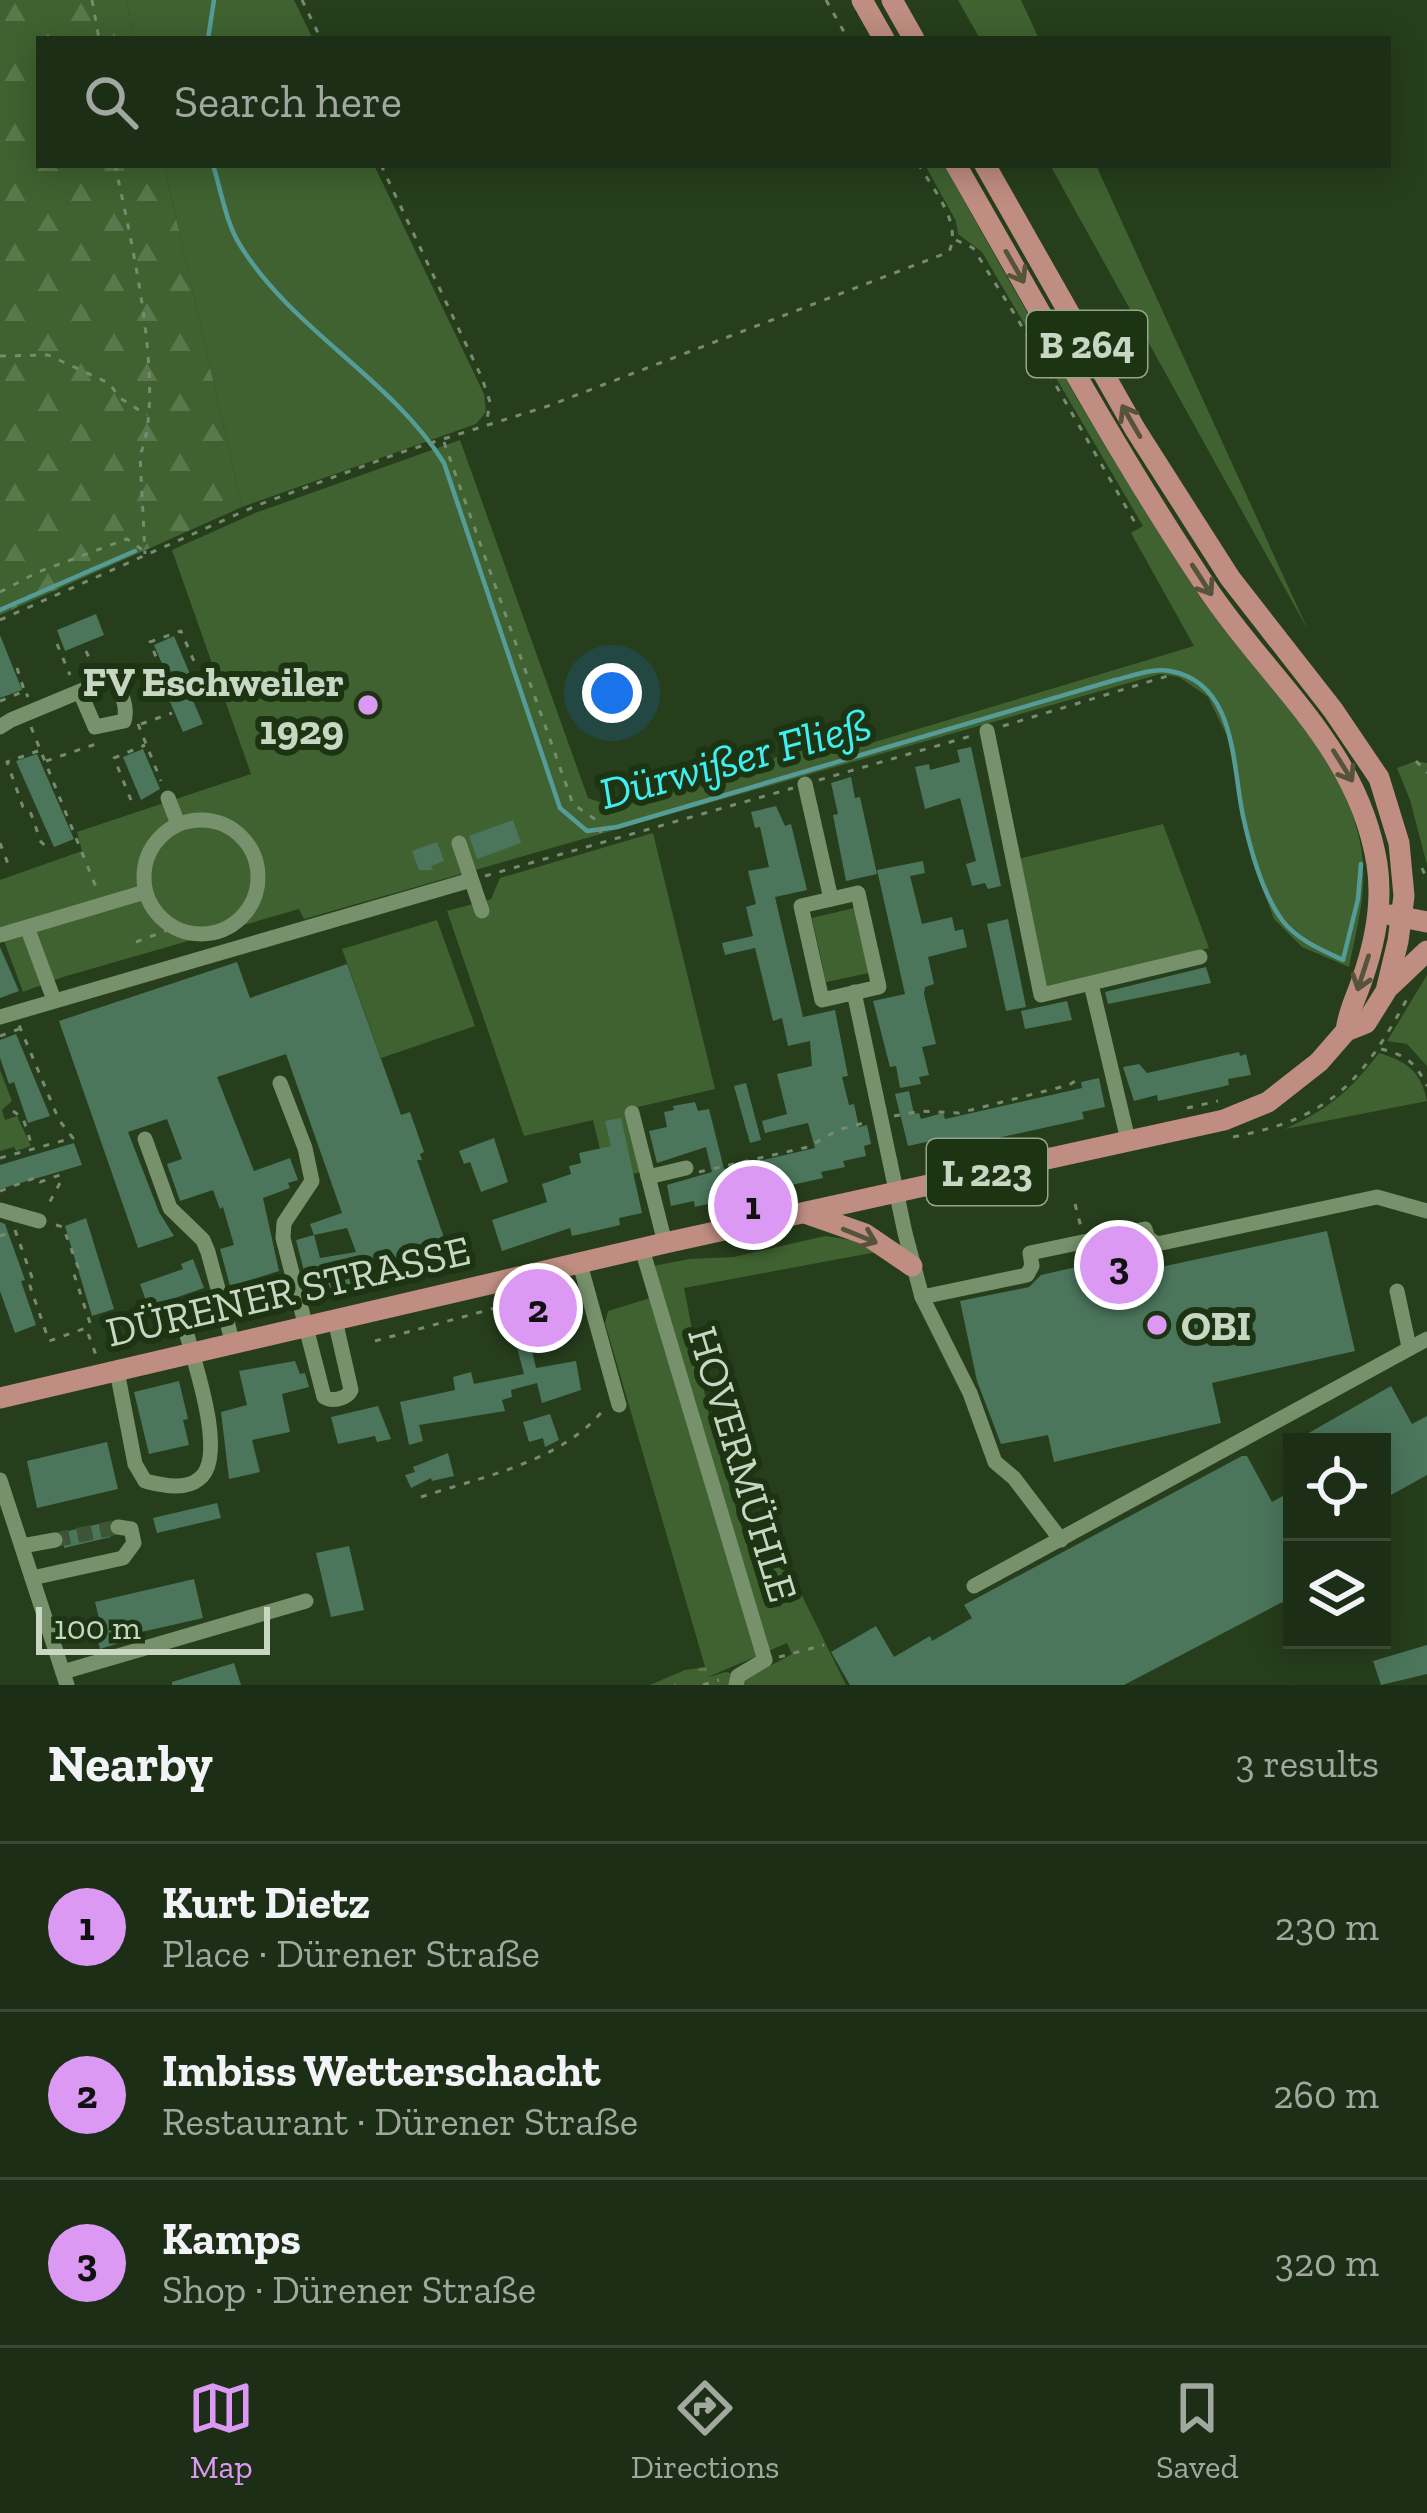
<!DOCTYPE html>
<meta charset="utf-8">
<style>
body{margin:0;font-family:"Zilla Slab",serif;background:#293a22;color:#f1f3f6}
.controls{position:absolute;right:36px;bottom:36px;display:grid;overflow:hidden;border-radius:0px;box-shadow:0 6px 30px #0003}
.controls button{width:108px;height:108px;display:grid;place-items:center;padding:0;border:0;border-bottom:3px solid #3a4a34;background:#1c2e15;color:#f1f3f6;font:60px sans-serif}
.scale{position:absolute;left:36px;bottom:30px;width:234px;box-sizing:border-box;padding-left:12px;border:6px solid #c8d7c3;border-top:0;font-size:33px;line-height:42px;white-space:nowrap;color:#c8d7c3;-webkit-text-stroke:9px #1c3412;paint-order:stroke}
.you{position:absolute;left:612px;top:693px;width:42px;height:42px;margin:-30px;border:9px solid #fff;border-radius:50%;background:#1a73e8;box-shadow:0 0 0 18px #1a73e833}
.badge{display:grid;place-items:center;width:78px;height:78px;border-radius:50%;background:#dc99f4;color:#111;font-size:39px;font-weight:700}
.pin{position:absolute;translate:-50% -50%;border:6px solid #fff;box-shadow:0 3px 12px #0006}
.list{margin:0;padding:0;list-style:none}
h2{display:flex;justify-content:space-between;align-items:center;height:156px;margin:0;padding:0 48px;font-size:51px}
h2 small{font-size:39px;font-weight:400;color:#a0a8a0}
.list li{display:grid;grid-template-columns:78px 1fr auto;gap:36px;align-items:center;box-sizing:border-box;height:168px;padding:0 48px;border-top:3px solid #3a4a34}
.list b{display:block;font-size:45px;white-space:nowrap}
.list p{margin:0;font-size:39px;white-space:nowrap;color:#a0a8a0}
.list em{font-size:39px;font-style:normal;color:#a0a8a0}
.icon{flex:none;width:66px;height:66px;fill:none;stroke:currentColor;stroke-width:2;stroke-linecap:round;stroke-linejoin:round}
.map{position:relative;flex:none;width:1427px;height:1685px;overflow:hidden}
.search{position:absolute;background:#1c2e15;box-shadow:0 6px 30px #0003;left:36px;right:36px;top:36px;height:132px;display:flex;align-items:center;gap:30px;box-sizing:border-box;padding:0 42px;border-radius:0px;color:#a0a8a0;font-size:45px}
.sheet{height:660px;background:#1c2e15}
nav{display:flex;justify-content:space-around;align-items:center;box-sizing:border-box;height:168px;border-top:3px solid #3a4a34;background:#1c2e15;font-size:33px;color:#a0a8a0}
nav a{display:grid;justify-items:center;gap:6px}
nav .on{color:#dc99f4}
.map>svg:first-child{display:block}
.green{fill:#3f6230}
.forest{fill:url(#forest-firs)}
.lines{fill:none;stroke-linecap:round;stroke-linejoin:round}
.stream{stroke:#559c98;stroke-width:4.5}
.building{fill:#4b765c;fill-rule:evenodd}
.minor-tunnel{stroke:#3e5535;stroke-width:15;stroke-dasharray:15 8;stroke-linecap:butt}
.path{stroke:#788b71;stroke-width:3;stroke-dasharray:6 9;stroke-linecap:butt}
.minor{stroke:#76916b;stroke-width:15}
.major{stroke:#bf8d81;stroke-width:21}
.oneway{stroke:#555339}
.poi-dot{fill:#dc99f4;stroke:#1c3412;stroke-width:4.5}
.labels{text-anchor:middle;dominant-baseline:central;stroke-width:12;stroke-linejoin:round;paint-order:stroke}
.shield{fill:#1c3412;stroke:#94a68e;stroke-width:3}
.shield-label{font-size:39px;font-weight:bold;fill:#c8d7c3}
.poi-label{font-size:42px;font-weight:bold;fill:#c8d7c3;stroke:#1c3412;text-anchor:end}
.street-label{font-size:42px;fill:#c8d7c3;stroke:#1c3412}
.water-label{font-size:45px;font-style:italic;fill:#40eff3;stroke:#1c3412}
</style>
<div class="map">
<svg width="1427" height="1685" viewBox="0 0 1427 1685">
<defs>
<pattern id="forest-firs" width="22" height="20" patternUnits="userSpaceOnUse" patternTransform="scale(3)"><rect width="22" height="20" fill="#3f6230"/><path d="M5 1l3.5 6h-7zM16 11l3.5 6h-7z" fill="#59784c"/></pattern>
</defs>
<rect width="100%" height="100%" fill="#263e1c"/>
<!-- green -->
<g class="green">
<polygon points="126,0 294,0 313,39 135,39"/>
<polygon points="958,0 1021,0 1039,39 980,39"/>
<polygon points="164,165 374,165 484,394 486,412 476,424 242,507"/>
<path d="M925,165H944C1025,309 1105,453 1196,591C1240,658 1316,724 1346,798C1374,865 1363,899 1349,967L1302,947L1274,919L1251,857L1227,736L1208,697L1179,677L1160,674L304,919L299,909L63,977L23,992L0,930V880L82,851L77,832L251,774L172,550L255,513L460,440L588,798L614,807L863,731L868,744L1194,646L1131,533L1143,526L982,252L958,234L956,221Z"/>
<polygon points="1050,165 1096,165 1308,630"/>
<polygon points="1416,761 1427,763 1427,865 1410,800 1397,768"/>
<polygon points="1163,824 1209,948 1046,986 1018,859"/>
<polygon points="653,833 715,1089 638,1107 652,1170 607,1179 593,1120 524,1136 447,911 491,899 500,878"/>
<polygon points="854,908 869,973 826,982 812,918"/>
<polygon points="437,920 475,1026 381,1058 342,949"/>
<polygon points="1427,975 1427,1066 1407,1044 1387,1041"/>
<path d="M1379,1053C1406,1061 1421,1071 1427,1101L1285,1129C1329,1109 1350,1091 1379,1053Z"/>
<polygon points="0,1070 12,1101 2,1110 5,1120 17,1116 31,1146 16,1151 14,1147 0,1151"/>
<polygon points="825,1236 856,1241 882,1251 684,1288 711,1426 755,1571 783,1557 846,1685 751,1685 748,1678 792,1654 787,1643 708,1677 605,1323 608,1311 660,1295 653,1266 690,1259 734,1257"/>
</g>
<!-- forest -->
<g class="forest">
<polygon points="0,0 126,0 135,39 39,39 39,165 164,165 242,507 0,615"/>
<polygon points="706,1667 709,1677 726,1672 748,1678 751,1685 650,1685 685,1670"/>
</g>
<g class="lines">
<!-- stream -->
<g class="stream">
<polyline points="208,39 214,0"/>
<path d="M213,165C221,190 226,223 240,245C293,331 391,378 444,463L560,808L587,831L617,827L1115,680C1132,676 1153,668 1170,671C1237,683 1232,765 1243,816C1250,848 1262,893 1282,920C1297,940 1322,950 1343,960L1358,899L1361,864"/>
<polyline points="0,610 135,551"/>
</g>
</g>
<!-- building -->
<g class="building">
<polygon points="96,614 104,635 65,651 57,630"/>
<polygon points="0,635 22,690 0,698"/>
<polygon points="174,636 192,679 185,682 203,724 183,732 165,690 172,687 154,645"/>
<polygon points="971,747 1001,886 988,889 985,883 972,886 966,864 976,861 960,798 925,809 915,767 929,764 930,770 960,762 957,750"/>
<polygon points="143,749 160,789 141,800 123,757"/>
<polygon points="37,754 74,839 54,847 16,761"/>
<polygon points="851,777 855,798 860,797 877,874 846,881 833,815 838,814 831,783"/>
<polygon points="776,806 785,826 791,824 807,890 775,897 803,1017 835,1010 848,1076 842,1077 849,1105 854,1104 859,1127 867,1125 871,1144 864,1146 866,1156 843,1161 845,1167 821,1172 823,1178 695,1207 694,1201 671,1206 667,1185 712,1172 706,1147 657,1163 649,1131 667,1127 664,1112 674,1110 673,1106 695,1102 698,1111 709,1109 724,1169 815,1148 808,1123 765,1133 762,1121 787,1114 777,1074 812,1066 810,1041 788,1046 782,1018 773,1021 755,948 725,955 722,943 753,936 746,907 756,904 748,871 769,867 760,827 755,828 751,812"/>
<polygon points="513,820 521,843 477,859 469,836"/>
<polygon points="437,842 444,861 431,866 433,870 419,870 412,851"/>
<polygon points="923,861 925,873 910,876 922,924 952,917 955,931 963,929 967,947 928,957 934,984 925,987 924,994 936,1044 922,1047 929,1075 919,1077 921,1084 900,1088 896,1066 890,1067 873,1001 905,994 877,870"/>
<polygon points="1008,919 1026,1007 1006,1011 987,924"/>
<polygon points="0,947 19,991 0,998"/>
<path d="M237,962L250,998L347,964L401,1115L410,1112L424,1152L420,1154L422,1160H417L449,1252L318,1295L309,1274L305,1275L296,1240L314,1235L310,1224L342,1213L286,1054L217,1077L254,1171L290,1158L298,1180L288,1183L290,1188L263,1198L279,1271L230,1286L220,1249L234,1245L223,1207L220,1209L213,1190L180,1201L167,1164L182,1159L167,1119L128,1132L159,1212L174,1236L138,1248L59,1021ZM347,1228L356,1252L320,1258L314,1235Z"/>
<polygon points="1206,967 1211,983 1108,1004 1105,992"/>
<polygon points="1067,1001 1072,1020 1025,1029 1021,1011"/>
<polygon points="16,1034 50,1116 28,1123 14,1082 9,1084 0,1058 0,1040"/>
<polygon points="1239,1052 1240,1056 1246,1054 1251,1075 1228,1079 1229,1085 1221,1087 1158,1101 1157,1095 1134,1101 1123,1067 1139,1064 1147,1073"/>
<polygon points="1099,1078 1105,1107 1082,1112 1084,1119 956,1147 955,1142 932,1147 931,1141 908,1146 895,1094 909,1091 914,1114 919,1113 921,1119 943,1113 945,1119 1082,1088 1081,1082"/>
<polygon points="746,1083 761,1140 750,1143 734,1086"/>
<polygon points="621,1118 642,1213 619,1218 620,1225 612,1227 572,1236 570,1228 502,1251 492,1220 547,1202 542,1184 571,1174 569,1166 581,1163 579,1153 611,1146 605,1121"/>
<polygon points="494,1138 508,1182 481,1192 470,1162 464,1164 459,1151"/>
<polygon points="74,1143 82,1165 0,1189 0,1165"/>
<polygon points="86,1218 114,1309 92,1316 65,1226"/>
<polygon points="0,1222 5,1224 25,1280 21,1281 36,1325 15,1333 0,1291"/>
<polygon points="1327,1231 1355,1351 1212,1383 1221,1423 1054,1462 1048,1435 1001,1444 977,1381 960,1301 1029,1287 1041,1275 1142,1252 1147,1270"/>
<polygon points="193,1259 204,1288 166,1301 168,1306 150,1312 140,1284 183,1269 181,1264"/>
<polygon points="544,1299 548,1317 519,1326 514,1306"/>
<polygon points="526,1325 536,1368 576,1361 581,1390 542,1403 537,1383 511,1390 512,1397 502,1400 505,1411 419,1425 423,1441 409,1445 400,1402 455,1390 453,1377 471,1372 474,1384 524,1374 512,1329"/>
<polygon points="295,1361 300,1374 305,1373 309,1387 282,1394 290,1432 252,1440 260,1472 229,1479 221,1412 247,1405 239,1371"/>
<polygon points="179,1381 188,1419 183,1420 189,1445 149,1454 134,1392"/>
<polygon points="1391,1386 1412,1424 1427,1416 1427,1475 1382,1500 1382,1442 1293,1442"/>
<polygon points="378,1406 391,1439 377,1442 375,1436 338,1444 331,1417"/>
<polygon points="550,1414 559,1440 545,1447 543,1438 529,1442 523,1422"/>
<polygon points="107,1442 118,1489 37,1508 27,1461"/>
<polygon points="448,1453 454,1476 432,1481 431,1478 411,1488 405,1475 415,1472 413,1467"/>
<polygon points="1242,1456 1247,1456 1272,1502 1292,1491 1292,1597 1124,1685 850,1685 831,1652 876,1626 894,1657 930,1636 932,1641 972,1618 964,1605"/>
<polygon points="217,1503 221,1518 157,1533 153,1518"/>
<polygon points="107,1522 111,1537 64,1548 64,1532"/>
<polygon points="349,1546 364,1610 331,1617 316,1553"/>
<polygon points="194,1579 203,1618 128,1635 129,1640 100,1649 96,1632 102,1631 95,1602"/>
<polygon points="1427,1645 1427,1674 1381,1685 1373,1661"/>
<polygon points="234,1663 241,1685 172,1685 172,1682"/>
</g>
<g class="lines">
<!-- minor-tunnel -->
<polyline class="minor-tunnel" points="55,1540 118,1527"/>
<!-- path -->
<g class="path">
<polyline points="92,0 99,39"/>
<polyline points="302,0 321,39"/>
<polyline points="826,0 848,39"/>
<path d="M115,165C130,234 167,392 140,455L145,554"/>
<polyline points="381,165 482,378 490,402 486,425"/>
<polyline points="956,240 973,248 1017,318 1137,526"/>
<polyline points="0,356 48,355 109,383 120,398 147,415"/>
<polyline points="444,442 573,804 596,820 604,841"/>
<polyline points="0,592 38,572 127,539 144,551"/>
<path d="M0,620L258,505L399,453L548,406L949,252C962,222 934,191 919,165"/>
<polyline points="57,644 70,675"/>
<polyline points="86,651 95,671"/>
<polyline points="17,668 24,690"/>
<polyline points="129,680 160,667 150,642 181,631 196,666"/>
<polyline points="0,701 25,691 28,697"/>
<polyline points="138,724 161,781"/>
<polyline points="141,724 172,713"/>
<polyline points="1003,726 1171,675"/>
<polyline points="31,727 98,892"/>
<polyline points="38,751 7,762 23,807 30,811 41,842 50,850"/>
<polyline points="46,761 99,743"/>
<polyline points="1416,761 1427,773"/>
<polyline points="819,780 971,736"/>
<polyline points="131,800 114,758 145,745"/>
<polyline points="0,843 10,869"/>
<polyline points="1422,868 1427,880"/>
<polyline points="485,876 793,788"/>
<polyline points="136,942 173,928"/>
<polyline points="0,1036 19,1029"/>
<path d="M1381,1049C1406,1055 1415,1062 1427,1086"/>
<polyline points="1187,1108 1218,1101"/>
<polyline points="13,1111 23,1118 32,1146"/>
<polyline points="894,1116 921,1111 959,1113 1069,1085 1078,1079"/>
<path d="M1233,1137C1331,1118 1362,1082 1408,997"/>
<polyline points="0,1158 73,1138 59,1120 19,1025"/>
<polyline points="699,1172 808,1147 838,1130 867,1122"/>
<polyline points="0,1191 37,1177 40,1182 60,1175 61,1181 47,1207"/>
<polyline points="1075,1204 1081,1227"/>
<polyline points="56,1225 63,1227 78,1267 73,1271 91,1326 86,1328"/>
<polyline points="15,1230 34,1283 30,1286 49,1341 86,1328 96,1355"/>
<polyline points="0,1236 13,1231"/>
<polyline points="375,1341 572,1287"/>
<path d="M421,1497C484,1476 562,1462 605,1408"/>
<polyline points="779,1657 824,1645"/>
<polyline points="703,1685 719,1680"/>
</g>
<!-- minor -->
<g class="minor">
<path d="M0,727L11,720L100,683L110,681C122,688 128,708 124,721L95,727L80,692"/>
<polyline points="987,731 1041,995 1200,957"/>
<polyline points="805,784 831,899"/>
<polyline points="168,798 178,824"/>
<circle cx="201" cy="877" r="57"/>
<polyline points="459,843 482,911"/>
<polygon points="858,893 879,987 822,1000 801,906"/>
<polyline points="27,927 54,1000"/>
<polyline points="0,935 145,892"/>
<polyline points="1091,984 1128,1140"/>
<polyline points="854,992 905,1233 922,1297 970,1393 995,1462 1014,1478 1061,1540"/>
<polyline points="0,1017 471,880"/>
<path d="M280,1083L305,1148L312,1181L284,1223L283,1238L324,1397C332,1402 347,1399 351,1390L335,1320"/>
<polyline points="632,1113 665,1243"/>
<polyline points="145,1139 170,1208 203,1240 208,1252 233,1344"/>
<polyline points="648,1177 686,1168"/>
<polyline points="0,1210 39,1221"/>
<polyline points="642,1249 765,1660 738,1676 736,1685"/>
<polyline points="580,1264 619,1405"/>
<polyline points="1397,1291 1409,1347"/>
<polyline points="922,1297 1027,1275 1032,1266 1030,1253 1145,1229 1148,1238 1157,1244 1377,1197 1427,1211"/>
<path d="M117,1371L135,1464L145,1481C162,1485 184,1491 199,1479C230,1457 190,1350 182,1317"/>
<polyline points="0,1480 67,1685"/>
<polyline points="22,1546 55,1540"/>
<polyline points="32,1578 123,1558 134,1543 131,1529 118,1527"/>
<polyline points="974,1586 1427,1339"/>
<polyline points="63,1672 306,1601"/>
</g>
<!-- major -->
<g class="major">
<polyline points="862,0 884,39"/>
<polyline points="892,0 914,39"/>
<path d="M956,165C1038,307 1116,452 1207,588C1269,681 1358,747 1377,864C1383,903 1375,943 1362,980C1356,998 1348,1012 1346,1031"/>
<polyline points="1391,915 1427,922"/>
<polyline points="1390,986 1427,951"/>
<polyline points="805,1213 865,1234 912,1266"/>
<polyline points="0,1398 665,1243 1224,1120 1268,1102 1319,1062 1346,1031 1366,1023 1386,991 1398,941 1404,896 1399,843 1379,778 1333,710 1230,578 1135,429 985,165"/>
</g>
</g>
<!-- one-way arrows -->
<defs><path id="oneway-shaft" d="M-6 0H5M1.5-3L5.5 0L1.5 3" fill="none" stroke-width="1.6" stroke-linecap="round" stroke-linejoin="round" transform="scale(3)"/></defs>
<g class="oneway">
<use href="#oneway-shaft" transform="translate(1015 267) rotate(60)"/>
<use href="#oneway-shaft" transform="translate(1131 421) rotate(-120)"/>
<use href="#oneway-shaft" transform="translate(1202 580) rotate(57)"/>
<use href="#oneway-shaft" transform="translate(1343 766) rotate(58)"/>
<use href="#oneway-shaft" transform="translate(1363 973) rotate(108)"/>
<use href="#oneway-shaft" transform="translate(860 1236) rotate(22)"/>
</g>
<!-- markers -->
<g class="poi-dot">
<circle cx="368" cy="705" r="12"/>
<circle cx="1157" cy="1325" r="12"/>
</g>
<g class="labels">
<!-- shield labels -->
<g class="shield">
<rect x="1027" y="311" width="120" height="66" rx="9"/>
<rect x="927" y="1139" width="120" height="66" rx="9"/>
</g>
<g class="shield-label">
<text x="1087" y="344">B 264</text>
<text x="987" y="1172">L 223</text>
</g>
<!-- poi labels -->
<g class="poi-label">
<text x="344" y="681">FV Eschweiler<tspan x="344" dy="48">1929</tspan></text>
<text x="1181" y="1325" text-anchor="start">OBI</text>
</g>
<!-- street labels -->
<g class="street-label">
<text transform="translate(288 1291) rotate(-13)">DÜRENER STRASSE</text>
<text transform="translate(743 1464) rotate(73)">HOVERMÜHLE</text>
</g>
<!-- water labels -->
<g class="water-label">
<text transform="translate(735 759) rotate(-15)">Dürwißer Fließ</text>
</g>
</g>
</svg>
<div class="controls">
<button><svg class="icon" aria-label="locate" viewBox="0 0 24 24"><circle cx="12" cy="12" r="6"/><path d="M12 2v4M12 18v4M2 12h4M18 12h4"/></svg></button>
<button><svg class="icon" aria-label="layers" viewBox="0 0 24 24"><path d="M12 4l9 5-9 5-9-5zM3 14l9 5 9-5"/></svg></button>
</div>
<div class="scale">100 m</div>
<div class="you"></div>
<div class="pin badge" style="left:753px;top:1205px">1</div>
<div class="pin badge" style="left:538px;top:1308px">2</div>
<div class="pin badge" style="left:1119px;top:1265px">3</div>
<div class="search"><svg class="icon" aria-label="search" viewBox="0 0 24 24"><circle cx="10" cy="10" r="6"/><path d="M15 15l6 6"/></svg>Search here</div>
</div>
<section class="sheet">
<h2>Nearby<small>3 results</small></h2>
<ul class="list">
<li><span class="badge">1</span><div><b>Kurt Dietz</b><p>Place · Dürener Straße</p></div><em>230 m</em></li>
<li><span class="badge">2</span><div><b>Imbiss Wetterschacht</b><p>Restaurant · Dürener Straße</p></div><em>260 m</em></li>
<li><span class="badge">3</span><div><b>Kamps</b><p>Shop · Dürener Straße</p></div><em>320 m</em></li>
</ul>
</section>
<nav>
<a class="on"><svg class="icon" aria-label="map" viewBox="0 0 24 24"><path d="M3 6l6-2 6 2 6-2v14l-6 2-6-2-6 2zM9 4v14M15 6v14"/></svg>Map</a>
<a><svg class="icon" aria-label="directions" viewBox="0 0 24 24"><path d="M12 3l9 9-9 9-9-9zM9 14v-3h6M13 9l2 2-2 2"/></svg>Directions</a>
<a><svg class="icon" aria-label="saved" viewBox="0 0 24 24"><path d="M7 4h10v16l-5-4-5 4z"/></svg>Saved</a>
</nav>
